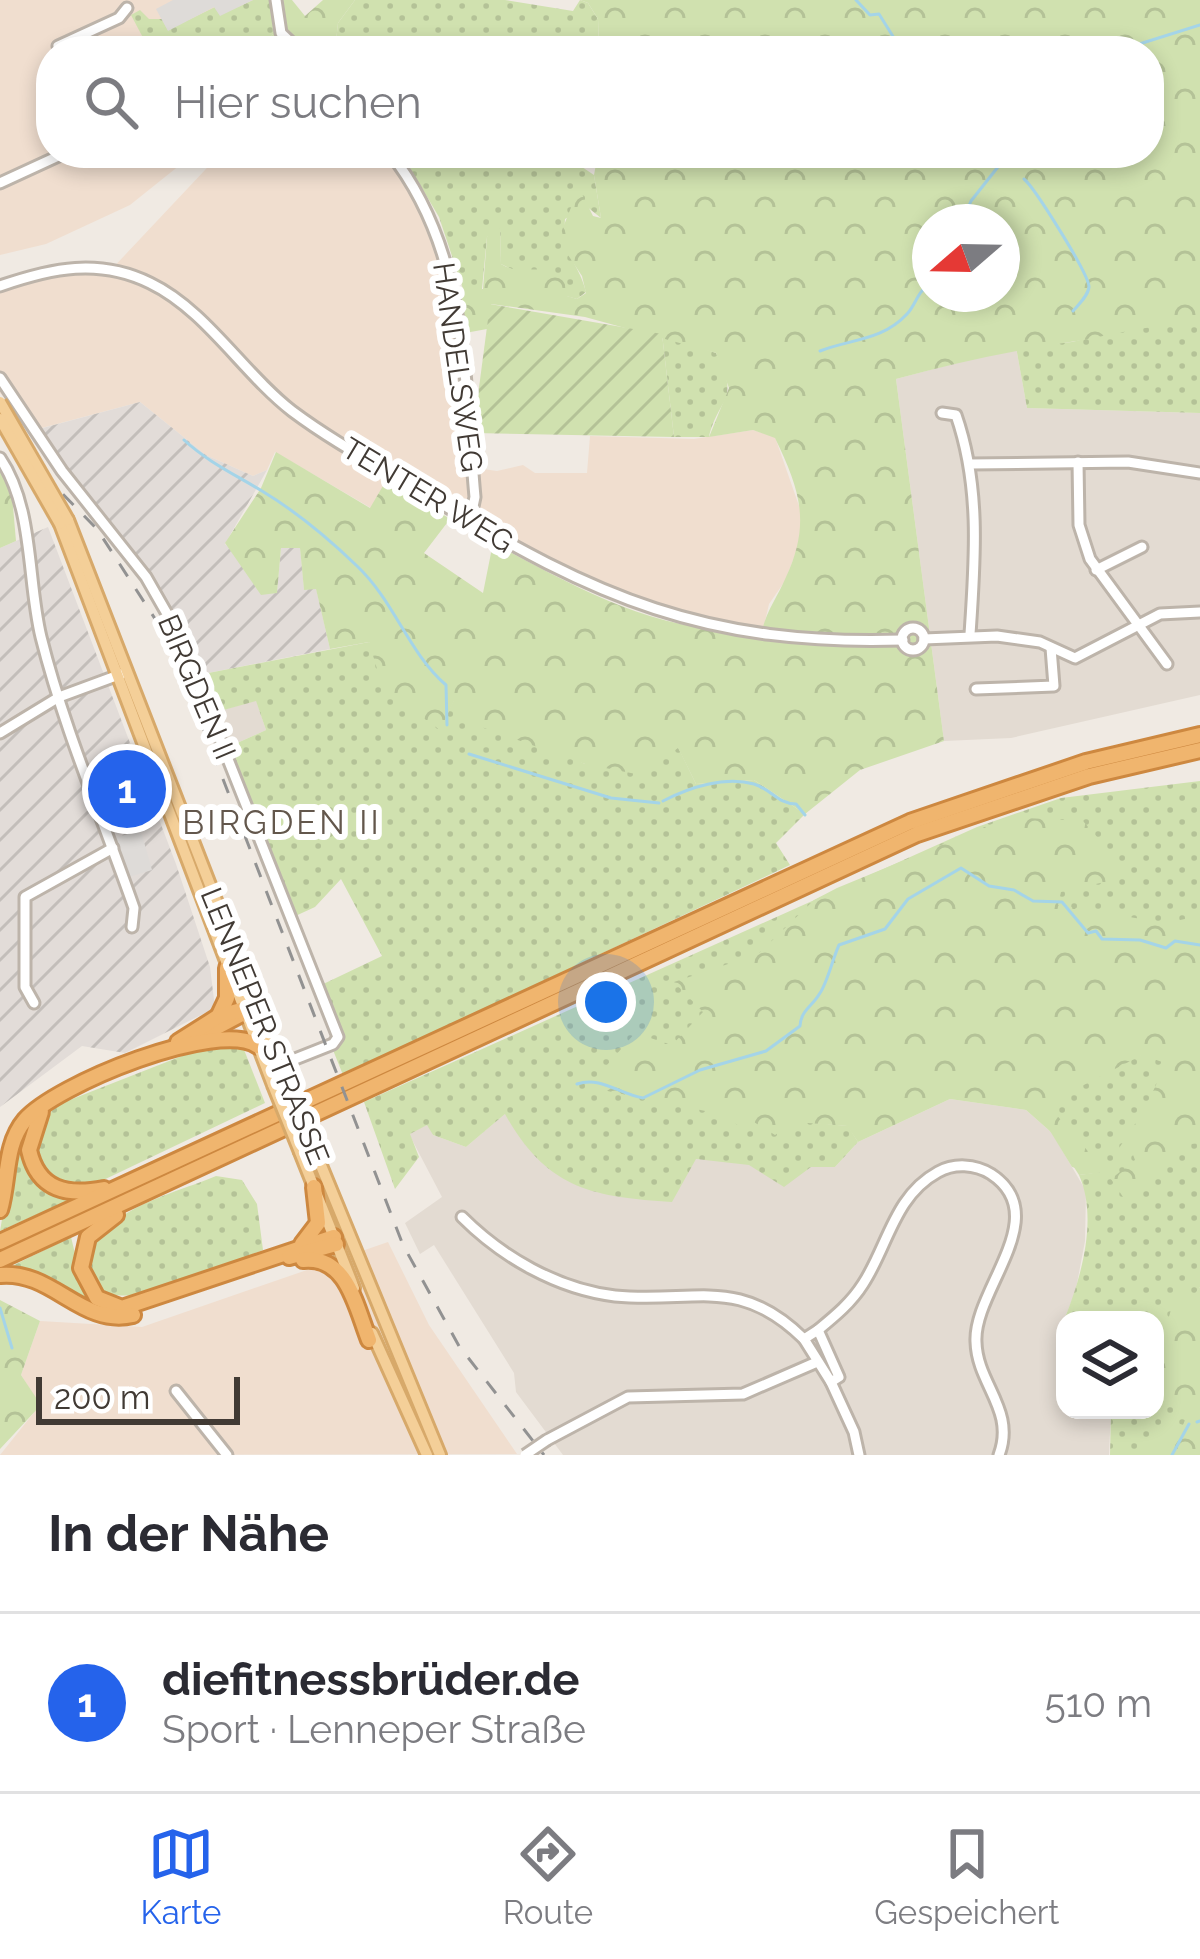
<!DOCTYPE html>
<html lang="de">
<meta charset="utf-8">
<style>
body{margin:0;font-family:Raleway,sans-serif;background:#f7f7f7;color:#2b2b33}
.controls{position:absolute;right:36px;bottom:36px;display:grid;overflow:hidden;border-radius:24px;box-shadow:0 6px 18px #0003}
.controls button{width:108px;height:108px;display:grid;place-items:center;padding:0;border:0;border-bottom:3px solid #e1e1e2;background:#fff;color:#2b2b33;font:60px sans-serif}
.compass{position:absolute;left:912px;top:204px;width:108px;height:108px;border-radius:50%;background:#fff;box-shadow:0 6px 18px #0003;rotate:250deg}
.scale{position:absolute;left:36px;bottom:30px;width:204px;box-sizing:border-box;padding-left:12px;border:6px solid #413a34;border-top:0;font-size:33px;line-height:42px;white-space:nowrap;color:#413a34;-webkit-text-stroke:9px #fff;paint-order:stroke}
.you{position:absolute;left:606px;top:1002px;width:42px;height:42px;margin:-30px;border:9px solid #fff;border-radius:50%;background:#1a73e8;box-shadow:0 0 0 18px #1a73e833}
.badge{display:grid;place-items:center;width:78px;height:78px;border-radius:50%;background:#2563eb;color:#fff;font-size:39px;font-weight:700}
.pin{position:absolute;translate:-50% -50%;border:6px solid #fff;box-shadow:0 3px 12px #0006}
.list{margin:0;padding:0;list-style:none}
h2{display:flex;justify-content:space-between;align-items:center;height:156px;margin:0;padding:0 48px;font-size:51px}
h2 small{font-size:39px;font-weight:400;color:#7c7c81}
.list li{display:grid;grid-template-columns:78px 1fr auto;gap:36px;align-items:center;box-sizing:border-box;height:180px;padding:0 48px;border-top:3px solid #e1e1e2}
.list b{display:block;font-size:45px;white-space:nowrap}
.list p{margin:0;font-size:39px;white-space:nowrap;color:#7c7c81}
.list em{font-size:39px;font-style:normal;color:#7c7c81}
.icon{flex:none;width:66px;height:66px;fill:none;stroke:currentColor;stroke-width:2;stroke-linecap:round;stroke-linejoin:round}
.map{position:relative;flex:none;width:1200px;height:1455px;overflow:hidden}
.search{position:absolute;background:#fff;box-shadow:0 6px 18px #0003;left:36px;right:36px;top:36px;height:132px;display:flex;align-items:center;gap:30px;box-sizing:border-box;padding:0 42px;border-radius:48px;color:#7c7c81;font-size:45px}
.sheet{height:336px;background:#fff}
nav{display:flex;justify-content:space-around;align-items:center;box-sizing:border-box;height:168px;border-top:3px solid #e1e1e2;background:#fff;font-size:33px;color:#7c7c81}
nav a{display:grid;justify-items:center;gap:6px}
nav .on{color:#2563eb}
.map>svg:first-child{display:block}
.residential{fill:#e3dbd2}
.commercial{fill:#f0decf}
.industrial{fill:url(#industrial-furrows)}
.grass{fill:url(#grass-dots)}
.forest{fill:url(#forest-crowns);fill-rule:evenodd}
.garden{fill:url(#garden-furrows)}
.parking{fill:#dedbd8}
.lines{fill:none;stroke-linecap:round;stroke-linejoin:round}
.stream{stroke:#a4d4e8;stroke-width:3}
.minor-casing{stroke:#bdb4aa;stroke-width:15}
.major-casing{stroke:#d7a96a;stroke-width:16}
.highway-casing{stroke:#cd8840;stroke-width:20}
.minor{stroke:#fff;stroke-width:9}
.major{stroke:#f4cf98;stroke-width:10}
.highway{stroke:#f0b56e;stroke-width:14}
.rail{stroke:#929292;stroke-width:3;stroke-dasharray:15 15;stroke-linecap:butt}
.minor-bridge-casing{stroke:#bdb4aa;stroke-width:15;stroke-linecap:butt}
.major-bridge-casing{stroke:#d7a96a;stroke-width:16;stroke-linecap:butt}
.minor-bridge{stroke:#fff;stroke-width:9}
.major-bridge{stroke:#f4cf98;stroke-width:10}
.labels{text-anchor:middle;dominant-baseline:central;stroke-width:12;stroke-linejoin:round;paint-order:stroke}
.street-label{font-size:30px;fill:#413a34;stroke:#fff}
.neighbourhood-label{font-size:33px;letter-spacing:3px;fill:#63574c;stroke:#fff}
</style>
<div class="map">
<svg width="1200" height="1455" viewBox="0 0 1200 1455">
<defs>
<pattern id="industrial-furrows" width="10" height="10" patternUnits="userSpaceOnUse" patternTransform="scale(3)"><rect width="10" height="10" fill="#e2dcd8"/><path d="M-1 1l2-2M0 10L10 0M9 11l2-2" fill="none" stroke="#c3beba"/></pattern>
<pattern id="grass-dots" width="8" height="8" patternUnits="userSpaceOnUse" patternTransform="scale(3)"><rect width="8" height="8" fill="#d0e1af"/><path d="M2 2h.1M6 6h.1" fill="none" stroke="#b4c297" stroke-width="1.8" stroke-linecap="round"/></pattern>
<pattern id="forest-crowns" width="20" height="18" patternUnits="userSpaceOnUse" patternTransform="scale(3)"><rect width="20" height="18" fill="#d0e1af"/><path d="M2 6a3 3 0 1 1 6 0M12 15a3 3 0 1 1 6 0" fill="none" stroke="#b4c297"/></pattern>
<pattern id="garden-furrows" width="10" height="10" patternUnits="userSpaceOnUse" patternTransform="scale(3)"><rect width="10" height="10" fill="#d0e1af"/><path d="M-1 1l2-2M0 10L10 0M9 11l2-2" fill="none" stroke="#b4c297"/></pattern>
</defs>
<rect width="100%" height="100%" fill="#f0eae3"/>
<!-- residential -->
<g class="residential">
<polygon points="1016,347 1027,408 1200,413 1200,695 1011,738 944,741 896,379"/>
<polygon points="256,700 266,730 226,748 213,713"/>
<polygon points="950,1099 1026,1110 1052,1133 1086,1191 1085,1241 1075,1294 1062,1324 1065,1410 1111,1410 1109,1455 563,1455 516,1392 514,1373 434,1245 420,1254 405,1223 442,1197 409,1134 428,1124 433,1135 466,1147 506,1113 695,1159 835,1167 858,1142"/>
</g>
<!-- commercial -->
<g class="commercial">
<polygon points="0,0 262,0 258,40 134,19 150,51 51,51 51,153 195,153 130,205 46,244 0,255"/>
<polygon points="221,153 384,153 412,193 436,244 452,305 462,466 497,471 523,465 535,473 587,473 590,436 694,439 753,430 775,437 806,526 785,581 769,604 763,630 664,610 602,585 500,535 398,471 371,508 275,452 267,470 253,476 206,455 140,402 38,429 16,410 0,393 0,292 62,273 108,273"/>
<polygon points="388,1242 429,1325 517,1454 0,1455 40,1405 21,1375 40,1321 142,1327"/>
</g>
<!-- industrial -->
<g class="industrial">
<polygon points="140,402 206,455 253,476 267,470 225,544 277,592 281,548 300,547 304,589 316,588 330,649 198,675 182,635 39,429"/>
<polygon points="48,527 176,864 210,967 215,1008 125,1053 82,1046 0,1107 0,548"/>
</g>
<!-- grass -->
<g class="grass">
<polygon points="253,0 272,0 273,34 260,51 150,51 131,15 140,10 149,19 162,19 168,30 215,7 220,15"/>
<polygon points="355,0 505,0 573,11 580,0 588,3 598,19 599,51 335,51 338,23"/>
<path d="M401,153H561L594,175L601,218L586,206L565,219C562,256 578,261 586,292L577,299L566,296L501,264L500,229L487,237L482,289H463L439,217Z"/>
<polygon points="1148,323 1200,323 1200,413 1027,408 1016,347 1072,342"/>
<path d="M662,334L716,353C741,402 719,396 709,437H674Z"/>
<polygon points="369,642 439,729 454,700 585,764 678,747 696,784 754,780 805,814 776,843 790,865 343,1075 333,1050 341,1041 317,987 382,956 341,879 315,907 291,918 226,748 266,730 256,701 213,713 198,675"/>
<path d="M1200,781V966L794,1121L848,1126L858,1142L835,1167H811L784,1187L749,1165L696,1159L672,1202C594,1197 547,1190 505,1114L466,1147L433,1135L427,1125L410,1134L419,1157L395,1189L364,1102L977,827L1061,798Z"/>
<path d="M1200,1032V1287L1195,1295L1200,1299V1455H1110L1111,1410H1155V1320H1065V1327L1062,1325C1080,1282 1099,1220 1079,1175L1100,1172L1072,1167L1047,1126L1024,1107L1061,1086Z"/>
<path d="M241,1042L265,1103L95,1184C37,1185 14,1151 57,1105L215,1043Z"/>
<polygon points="27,1129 25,1155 74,1198 0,1231 15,1143"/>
<path d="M216,1176L242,1180L257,1204L263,1250C224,1265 135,1313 99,1289L87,1259C104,1208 171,1195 216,1176Z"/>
<polygon points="71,1237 83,1287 110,1314 15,1270 14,1265"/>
</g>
<!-- forest -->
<g class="forest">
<polygon points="272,0 292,0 305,16 323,0 355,0 338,23 335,51 260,51 273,34"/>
<path d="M580,0H1200V323C1154,323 1115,335 1070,342C1010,351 954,363 896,379L944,741L860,770L805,814L754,780L696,784L678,748L641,775L585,764L473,724L454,701L440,730L383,689L369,642L330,649L316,589L304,590L300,548H281L277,593L261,595L225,543L261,488L276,452L370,508L387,479L450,519L424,553L483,593L493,543C582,590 659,636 762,630C768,608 778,596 786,577C811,523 800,490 775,438L753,430L709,437L729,388L716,353L585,317L491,304L487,329L454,335L448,282L463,289H483L487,237L494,227L500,229L501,264C522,277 539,261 564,279L567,296L577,299L586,293L582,276L558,240L576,195L582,194L593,216L601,218L594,175L598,153H1149V51H599L598,19L588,3ZM930,222H1002V294H930Z"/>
<polygon points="0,467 12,495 16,541 0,548"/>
<path d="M1009,817L1083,821L1131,876L1061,892L1058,905L1165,923L1200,916V1143L1190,1144L1127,1203L1111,1179L1135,1160L1132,1152L1117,1151C1137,1123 1152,1098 1165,1063L1142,1055L1047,1104L1106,1172L1079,1175L1052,1133L1026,1110L950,1099L858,1142L847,1126L795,1122L775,1135L749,1119L739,1126L720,1114L588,1087L635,1033L672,1045L703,1012L674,982L758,954L814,900L837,888Z"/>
<polygon points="1200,1287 1200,1455 1137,1455 1173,1422 1183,1425 1189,1410 1155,1376 1155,1365 1177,1289 1194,1295"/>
<polygon points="0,1300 40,1321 21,1375 41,1405 0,1449"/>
</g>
<!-- garden -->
<polygon class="garden" points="490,304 662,334 674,437 473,433"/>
<!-- parking -->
<g class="parking">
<polygon points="173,0 253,0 220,16 214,7 168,31 156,9"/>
<polygon points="135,832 142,835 152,870 129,877 114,838"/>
</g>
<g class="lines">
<!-- stream -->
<g class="stream">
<polyline points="856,0 870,15 879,14 894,38 911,51"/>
<polyline points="1117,51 1200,25"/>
<polyline points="1026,153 1030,159"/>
<path d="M1024,179C1034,187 1089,274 1089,287C1088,296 1079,304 1073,311"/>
<polyline points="962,222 971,201 1009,153"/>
<path d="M820,351C850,339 882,341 907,314C917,303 916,293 930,284"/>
<path d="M184,440C208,462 234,474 262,491C297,512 327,537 357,566C395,602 408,652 446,685L447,725"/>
<polyline points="469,754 611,798 659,803"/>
<path d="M663,801C690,787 725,776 754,784C771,789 778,804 796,804L805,815"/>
<path d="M577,1084C601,1076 619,1094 643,1098L700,1070L766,1051L800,1026C801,1010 812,1007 820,993C827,983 833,958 839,945L885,929L908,899L961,868L989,886L1014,890L1033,901L1062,902L1088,933L1096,931L1102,939L1140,940L1166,948L1175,941L1200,945"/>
<polyline points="0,1308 12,1348"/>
<polyline points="1197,1422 1200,1421"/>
<polyline points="1172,1455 1189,1424"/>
</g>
<defs>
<g id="minor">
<polyline points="276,0 281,33 300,51"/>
<polyline points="60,51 58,46 119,18 127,8"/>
<path d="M390,153C468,251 464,378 475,497L470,521"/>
<polyline points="0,183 65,153"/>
<path d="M0,286C52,268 99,258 150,283C206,310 243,373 292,411C336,444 385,469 432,498C596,598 706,646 903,640"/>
<polyline points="0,378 62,471 146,577 178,633 338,1037 333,1044 280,1065"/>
<path d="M942,413L956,415C981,487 975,560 970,634"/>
<path d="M0,458C34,508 27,579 41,637C64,729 103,819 134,908L132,927"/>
<polyline points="1078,462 1079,525 1090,559 1167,664"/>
<polyline points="970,464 1128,462 1200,473"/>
<polyline points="1096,570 1142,547"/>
<circle cx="913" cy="639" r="11"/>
<polyline points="924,639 997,636 1040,642 1075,658 1160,614 1200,612"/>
<polyline points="976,689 1054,686 1051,648"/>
<polyline points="0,733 59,697 124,673"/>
<polyline points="34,1003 25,987 25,897 113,848"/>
<path d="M462,1217C502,1257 557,1289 615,1296C694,1304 738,1274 804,1339"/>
<path d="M818,1330C835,1316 851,1303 863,1284C888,1246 894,1196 938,1172C954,1163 975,1164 991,1174C1055,1216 973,1290 976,1342C977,1384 1016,1410 999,1455"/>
<polygon points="818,1330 839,1377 831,1382 804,1339"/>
<polyline points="831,1382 854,1432 859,1455"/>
<polyline points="176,1391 227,1455"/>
<polyline points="547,1440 628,1397 743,1394 817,1362"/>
</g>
<g id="major">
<polyline points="68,520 286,1080"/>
<polyline points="60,524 273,1085"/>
<polyline points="313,1146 440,1455"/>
<polyline points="300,1152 354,1288"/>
<polyline points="372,1333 427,1455"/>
</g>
<g id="highway">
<polyline points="219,1015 227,998 227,968"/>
<polyline points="202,1035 251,1009"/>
<polyline points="178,1042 219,1016 256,1006"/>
<path d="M41,1112L29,1150C38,1191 68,1196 104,1189"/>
<path d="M0,1210C9,1180 4,1145 25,1120C55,1085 218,1018 258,1046"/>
<polyline points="116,1215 88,1237 81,1268 97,1298 122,1308 334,1237"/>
<polyline points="0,1242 910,822 1086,762 1200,735"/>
<polyline points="302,1244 318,1223 314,1187"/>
<polyline points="289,1257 336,1244"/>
<polyline points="0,1260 917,834 1089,776 1200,750"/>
<path d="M303,1260C347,1255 356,1307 369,1340"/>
<path d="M0,1275C53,1270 81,1327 133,1315"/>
</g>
</defs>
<!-- minor casing -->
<use href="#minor" class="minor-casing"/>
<!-- major casing -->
<use href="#major" class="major-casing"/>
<!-- highway casing -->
<use href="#highway" class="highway-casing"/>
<!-- minor -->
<use href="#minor" class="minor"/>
<!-- major -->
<use href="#major" class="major"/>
<!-- highway -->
<use href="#highway" class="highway"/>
<!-- rail -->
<polyline class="rail" points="0,430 97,529 170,642 403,1245 459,1346 544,1455"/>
<defs>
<polyline id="minor-bridge" points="525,1455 547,1440"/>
<g id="major-bridge">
<polyline points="0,402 68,520"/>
<polyline points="0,419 60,524"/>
<polyline points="286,1080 313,1146"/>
<polyline points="273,1085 300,1152"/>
</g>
</defs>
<!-- minor-bridge casing -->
<use href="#minor-bridge" class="minor-bridge-casing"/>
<!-- major-bridge casing -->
<use href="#major-bridge" class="major-bridge-casing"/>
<!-- minor-bridge -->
<use href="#minor-bridge" class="minor-bridge"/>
<!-- major-bridge -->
<use href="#major-bridge" class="major-bridge"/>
</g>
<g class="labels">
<!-- street labels -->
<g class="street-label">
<text transform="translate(458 367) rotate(82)">HANDELSWEG</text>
<text transform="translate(428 495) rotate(31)">TENTER WEG</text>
<text transform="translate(197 687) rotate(67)">BIRGDEN II</text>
<text transform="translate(265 1026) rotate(68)">LENNEPER STRASSE</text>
</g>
<!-- neighbourhood labels -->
<g class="neighbourhood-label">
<text x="282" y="822">BIRGDEN II</text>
</g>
</g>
</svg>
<div class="controls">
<button><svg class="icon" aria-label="layers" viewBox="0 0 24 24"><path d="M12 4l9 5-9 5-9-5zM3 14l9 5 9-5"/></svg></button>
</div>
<svg class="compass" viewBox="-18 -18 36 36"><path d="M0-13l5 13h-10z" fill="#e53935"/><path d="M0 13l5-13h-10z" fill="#7c7c81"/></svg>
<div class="scale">200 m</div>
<div class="you"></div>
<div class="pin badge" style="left:127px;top:789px">1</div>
<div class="search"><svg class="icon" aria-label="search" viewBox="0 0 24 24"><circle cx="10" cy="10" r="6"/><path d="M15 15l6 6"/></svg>Hier suchen</div>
</div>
<section class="sheet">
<h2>In der Nähe<small></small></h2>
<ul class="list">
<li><span class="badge">1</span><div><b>diefitnessbrüder.de</b><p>Sport · Lenneper Straße</p></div><em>510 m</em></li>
</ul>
</section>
<nav>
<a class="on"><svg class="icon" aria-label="map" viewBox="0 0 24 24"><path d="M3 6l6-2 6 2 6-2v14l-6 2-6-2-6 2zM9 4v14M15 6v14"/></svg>Karte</a>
<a><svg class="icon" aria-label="directions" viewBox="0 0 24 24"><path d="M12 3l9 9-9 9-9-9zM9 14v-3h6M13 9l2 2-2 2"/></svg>Route</a>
<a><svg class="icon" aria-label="saved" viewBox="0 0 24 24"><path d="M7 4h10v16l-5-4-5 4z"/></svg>Gespeichert</a>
</nav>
